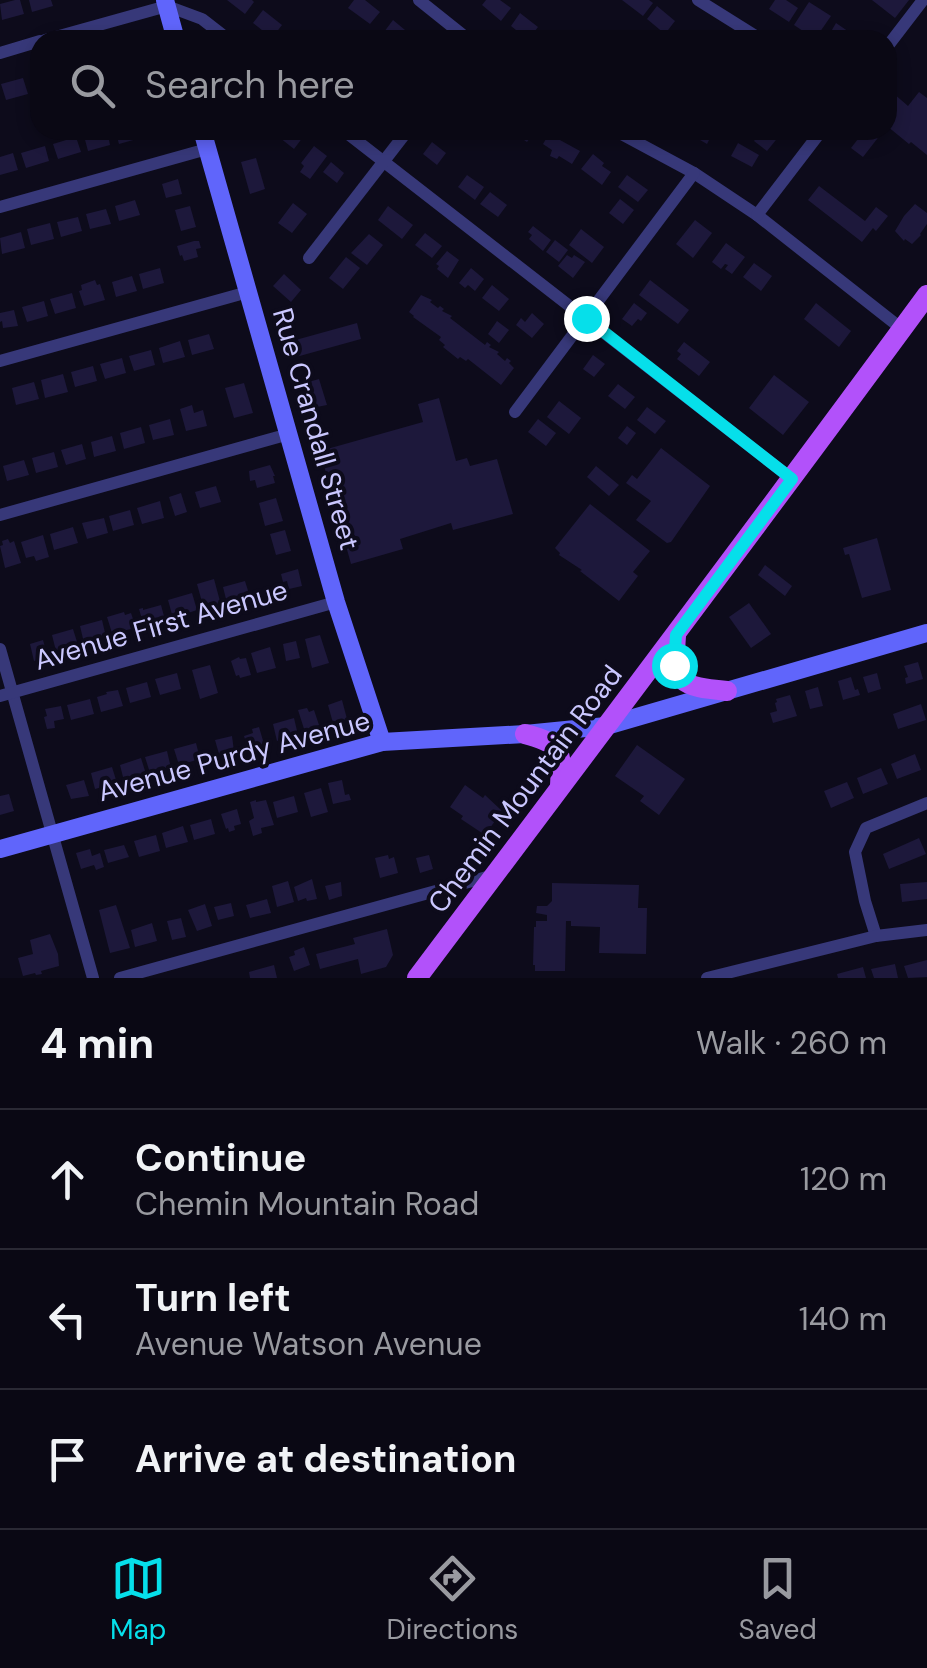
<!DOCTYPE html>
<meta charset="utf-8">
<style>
body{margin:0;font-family:"DM Sans",sans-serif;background:#13111d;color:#f1f3f6}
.stop{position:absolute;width:30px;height:30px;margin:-22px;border:8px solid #06dfea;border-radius:50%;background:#fff}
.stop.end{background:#06dfea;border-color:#fff;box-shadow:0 2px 10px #0008}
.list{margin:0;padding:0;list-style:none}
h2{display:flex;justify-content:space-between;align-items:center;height:130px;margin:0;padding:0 40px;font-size:42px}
h2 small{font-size:32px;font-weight:400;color:#999aa0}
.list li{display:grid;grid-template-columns:65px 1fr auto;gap:30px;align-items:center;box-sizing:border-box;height:140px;padding:0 40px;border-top:2px solid #2a2934}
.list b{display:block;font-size:38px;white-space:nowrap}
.list p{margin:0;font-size:32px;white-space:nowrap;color:#999aa0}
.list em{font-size:32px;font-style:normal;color:#999aa0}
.icon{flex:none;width:55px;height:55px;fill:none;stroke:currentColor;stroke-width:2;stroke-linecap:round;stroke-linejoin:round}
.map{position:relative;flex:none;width:927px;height:978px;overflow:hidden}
.search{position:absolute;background:#0a0814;box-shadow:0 5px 15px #0003;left:30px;right:30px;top:30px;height:110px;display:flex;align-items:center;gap:25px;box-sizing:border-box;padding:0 35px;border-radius:30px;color:#999aa0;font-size:38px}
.sheet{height:550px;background:#0a0814}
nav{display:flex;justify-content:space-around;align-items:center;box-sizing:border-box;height:140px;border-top:2px solid #2a2934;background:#0a0814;font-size:28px;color:#999aa0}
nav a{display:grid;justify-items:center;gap:5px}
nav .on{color:#06dfea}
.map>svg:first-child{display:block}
.building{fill:#1d183b}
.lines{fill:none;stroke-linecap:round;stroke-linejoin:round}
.street{stroke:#373879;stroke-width:12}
.secondary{stroke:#6065fb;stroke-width:18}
.primary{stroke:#b251fa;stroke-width:20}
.route{stroke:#06dfea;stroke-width:12}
.labels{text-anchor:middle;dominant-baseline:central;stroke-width:8;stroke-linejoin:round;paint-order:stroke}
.street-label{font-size:28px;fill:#cac7fe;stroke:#0d0b1b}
</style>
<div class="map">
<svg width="927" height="978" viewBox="0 0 927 978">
<rect width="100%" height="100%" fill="#0d0b1b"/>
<!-- building -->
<g class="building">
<polygon points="15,0 20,0 24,14 2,20 0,4"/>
<polygon points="29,0 51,0 53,6 32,12"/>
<polygon points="227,0 252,0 254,2 245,14"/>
<polygon points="354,0 365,0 380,12 370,24 348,8"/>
<polygon points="486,0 500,0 511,8 501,21 482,5"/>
<polygon points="622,0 649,0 653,3 643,16"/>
<polygon points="775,0 786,0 798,8 789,22 769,9"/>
<polygon points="872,0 909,0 895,18"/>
<polygon points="809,2 831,16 815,39 794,25"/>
<polygon points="657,6 675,21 665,34 647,19"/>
<polygon points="263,10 282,25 272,38 253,23"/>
<polygon points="520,13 538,27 528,40 524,40 514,33 516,30 511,26"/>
<polygon points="393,20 405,30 397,40 378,40"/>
<polygon points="836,23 855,36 852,40 826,40"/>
<polygon points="23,78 28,94 6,100 1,84"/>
<polygon points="919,92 927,98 927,155 911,142 909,144 887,126 887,100 893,93 908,106"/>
<polygon points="91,130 107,130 110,145 88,151 84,136 92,134"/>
<polygon points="115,130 142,130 144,137 119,144"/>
<polygon points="278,130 294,130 303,137 294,149 275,134"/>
<polygon points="509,130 536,130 527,142"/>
<polygon points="689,130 714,130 707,144 693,136 695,133"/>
<polygon points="762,130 784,130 767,151 754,141"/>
<polygon points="865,130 884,130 863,157 851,148"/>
<polygon points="549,134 580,151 572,164 559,156 557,159 550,156 552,150 543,144"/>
<polygon points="76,137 81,152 58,159 53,144"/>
<polygon points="432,142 446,153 437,165 423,154"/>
<polygon points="738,143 759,155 752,167 731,156"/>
<polygon points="45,146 49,161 26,168 21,153"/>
<polygon points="314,146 327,156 310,179 300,172 304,166 301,163"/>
<polygon points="13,153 18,170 0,175 0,157"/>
<polygon points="593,154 604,163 602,166 611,172 602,185 581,169"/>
<polygon points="256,158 265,189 250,194 241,162"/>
<polygon points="331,162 344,173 337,183 323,172"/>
<polygon points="467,175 484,187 475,200 458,187"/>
<polygon points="627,175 648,190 638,202 618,187"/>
<polygon points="178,179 182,194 166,198 162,184"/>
<polygon points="819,186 865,221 876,207 888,216 876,231 873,228 862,242 808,200"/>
<polygon points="490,192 507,205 498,217 480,204"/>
<polygon points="620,199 634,210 623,224 609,213"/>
<polygon points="135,200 140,215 119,221 115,206"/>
<polygon points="293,203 307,214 292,233 278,223"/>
<polygon points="915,204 927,213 927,224 920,234 921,235 912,244 905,239 904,241 895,231 904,216"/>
<polygon points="190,206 196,227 181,231 175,210"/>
<polygon points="388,206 413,225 402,239 378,220"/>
<polygon points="106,209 111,224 90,229 86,214"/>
<polygon points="78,217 82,231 61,237 57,222"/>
<polygon points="695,220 712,233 693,258 676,244"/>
<polygon points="50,223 54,239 31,245 27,229"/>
<polygon points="533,226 551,240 543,251 529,239 532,235 528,232"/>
<polygon points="581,229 604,247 592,263 569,245"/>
<polygon points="21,232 25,248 2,254 0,238"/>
<polygon points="425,233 442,246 432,258 415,245"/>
<polygon points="369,234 383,245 367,265 351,253"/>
<polygon points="555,240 568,250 559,262 546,252"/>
<polygon points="194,241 199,241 201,248 196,249 198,257 184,261 182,255 180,256 177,246"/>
<polygon points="726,243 745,257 732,274 725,269 728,265 725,264 721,269 712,262"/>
<polygon points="447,251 459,260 448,278 437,269 439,266 436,264"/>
<polygon points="567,255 572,258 574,255 585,262 573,278 558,266"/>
<polygon points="346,257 360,268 343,289 329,278"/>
<polygon points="754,263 772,276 761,291 743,277"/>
<polygon points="160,268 164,283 143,289 139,274"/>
<polygon points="471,268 484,279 475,291 468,285 465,288 459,283"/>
<polygon points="284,274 301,290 291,302 273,286"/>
<polygon points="132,276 137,291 116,297 112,282"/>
<polygon points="95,280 97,285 100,284 105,300 84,306 79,291 82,290 81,285"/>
<polygon points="650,280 689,310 678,324 639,295"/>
<polygon points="492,285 509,299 499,311 482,298"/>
<polygon points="72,293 76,308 55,314 50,299"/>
<polygon points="421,295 432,300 430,302 438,308 440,306 444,309 442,311 452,316 450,318 485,345 487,342 491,345 489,347 499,352 497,354 505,361 507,358 511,361 509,363 514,368 501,385 468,359 466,361 460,357 458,359 443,347 445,345 439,340 441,337 413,317 414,316 409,312"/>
<polygon points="44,301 48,316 27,322 22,307"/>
<polygon points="634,303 647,313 641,321 638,319 632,326 622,319"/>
<polygon points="816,303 851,331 839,347 804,319"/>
<polygon points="14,310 18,326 3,328 2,321 0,322 0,313"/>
<polygon points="532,313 544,324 532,338 516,325 521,318 525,322"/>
<polygon points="497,321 509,330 499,343 488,334"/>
<polygon points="357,323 361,339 296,357 292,341"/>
<polygon points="209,334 214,349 192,355 188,340"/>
<polygon points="180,341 185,357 163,363 159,348"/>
<polygon points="684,342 710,362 699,376 677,359 681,354 677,351"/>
<polygon points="151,350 155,365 134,371 129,356"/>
<polygon points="593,355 605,364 594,377 583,369"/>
<polygon points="122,358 126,373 105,379 100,364"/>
<polygon points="93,366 97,381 75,387 71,372"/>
<polygon points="63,374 68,392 45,398 41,380"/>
<polygon points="774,375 809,402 783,435 749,408"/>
<polygon points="319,379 327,405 312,408 305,383"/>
<polygon points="34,382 39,399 16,405 12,388"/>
<polygon points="244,383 253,413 234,418 225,388"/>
<polygon points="618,384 635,397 625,409 608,396"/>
<polygon points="439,398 456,461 467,458 470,466 497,459 513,514 453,530 451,523 400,539 403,549 351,564 320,451 423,422 418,404"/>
<polygon points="559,401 581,418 569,434 547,417"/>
<polygon points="192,405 194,413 203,410 207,426 186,431 180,409"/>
<polygon points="647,407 666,421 655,434 637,420"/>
<polygon points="170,419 174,435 153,440 149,425"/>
<polygon points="538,419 556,433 546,446 528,432"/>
<polygon points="627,426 636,433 627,445 618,438"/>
<polygon points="141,427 145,443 124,449 120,433"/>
<polygon points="112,436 116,451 94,457 91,442"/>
<polygon points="82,444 86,459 66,465 61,450"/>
<polygon points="661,448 710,486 671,542 667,543 636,520 651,501 626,483 632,475 637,479"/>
<polygon points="54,452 58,467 36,473 32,458"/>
<polygon points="24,460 29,475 7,481 3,466"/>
<polygon points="270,465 275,476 273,476 275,483 257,488 255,480 250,481 249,471"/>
<polygon points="596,466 619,485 609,496 587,477"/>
<polygon points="216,486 221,502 200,508 195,492"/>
<polygon points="181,493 187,512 175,516 169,497"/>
<polygon points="276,498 283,521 265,526 259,503"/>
<polygon points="160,501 164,518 142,524 137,508"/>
<polygon points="590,504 650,551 633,572 638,576 619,601 580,571 582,570 559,555 560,553 555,548"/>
<polygon points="130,510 134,525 113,531 109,516"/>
<polygon points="104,518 108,533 87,539 82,523"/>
<polygon points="73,527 78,543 54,550 50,534"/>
<polygon points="285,530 291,551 276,555 270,534"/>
<polygon points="43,535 49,557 36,561 34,556 26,558 21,542"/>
<polygon points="877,538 891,590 862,598 849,554 845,555 843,548"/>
<polygon points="8,539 10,543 14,541 21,563 5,568 0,546 3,545 2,541"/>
<polygon points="765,565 792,586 785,596 758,575"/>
<polygon points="298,569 302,586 289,589 287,581 283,582 281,574"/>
<polygon points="214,579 221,605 204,609 197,584"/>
<polygon points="245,581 250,597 227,603 223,587"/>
<polygon points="192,593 197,610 173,618 168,600"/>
<polygon points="749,603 771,634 751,648 729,617"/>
<polygon points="161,605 165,620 144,626 139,609 143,608 143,610"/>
<polygon points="124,612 125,615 131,613 136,628 112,633 107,617"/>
<polygon points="102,620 106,637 84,643 80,626"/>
<polygon points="73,629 78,645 56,651 52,635"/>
<polygon points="320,635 329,663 312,668 305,639"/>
<polygon points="43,640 48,658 34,661 30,644"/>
<polygon points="296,641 300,658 286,661 283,644"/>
<polygon points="270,647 276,668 257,673 251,653"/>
<polygon points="239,657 240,659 246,658 251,675 240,678 239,675 236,676 231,661"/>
<polygon points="918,662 923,679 906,684 905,678 908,677 904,666"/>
<polygon points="210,665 218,693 200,699 192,670"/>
<polygon points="177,673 181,689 160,695 155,679"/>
<polygon points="877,673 881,689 868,693 863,677"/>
<polygon points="851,677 855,690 858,689 860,695 843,700 838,681"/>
<polygon points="147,682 151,697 130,703 126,688"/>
<polygon points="818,687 823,706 810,709 805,691"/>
<polygon points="118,690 123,706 101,712 97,697 107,694 106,692"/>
<polygon points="790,695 797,716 773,723 770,713 777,711 775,703 777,702 776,699"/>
<polygon points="90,699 94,714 71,720 67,705"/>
<polygon points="342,700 347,719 333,723 328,705"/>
<polygon points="921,704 926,720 898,729 893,714"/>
<polygon points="61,706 64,719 54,721 55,728 47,729 44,717 47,716 45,709"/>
<polygon points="307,708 309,712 314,710 319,725 305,732 298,710"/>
<polygon points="294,718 298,735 277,741 273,724"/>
<polygon points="259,727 264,744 248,749 244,736 253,733 252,729"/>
<polygon points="232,736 234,751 219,754 215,740"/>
<polygon points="196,743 200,759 179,765 174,749"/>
<polygon points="637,745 685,779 659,815 640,801 644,796 615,776"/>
<polygon points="167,751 171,768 150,773 145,757"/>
<polygon points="915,754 921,770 897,779 891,764"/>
<polygon points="141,758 146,774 124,781 120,765"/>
<polygon points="112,767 117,783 95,789 91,773"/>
<polygon points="881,768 888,784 863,794 857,778"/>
<polygon points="84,780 89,796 71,799 66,785"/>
<polygon points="342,780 345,795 349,794 351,800 333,804 328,783"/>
<polygon points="847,782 854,798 831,808 824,791"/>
<polygon points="465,785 483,798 485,795 502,811 485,835 461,819 463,816 450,807"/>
<polygon points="321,788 328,812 311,817 304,793"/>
<polygon points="9,794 14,811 0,815 0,796"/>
<polygon points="294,796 298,812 277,818 273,802"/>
<polygon points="256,800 256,802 266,800 274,825 261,828 262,833 253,836 249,821 254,818 250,802"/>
<polygon points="237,809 241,824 234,826 235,830 229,832 228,828 226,829 221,814"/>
<polygon points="211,819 215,834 194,840 190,825"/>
<polygon points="183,826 188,842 166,848 162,833"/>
<polygon points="156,835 160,851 139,857 134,841"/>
<polygon points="919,838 926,854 889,869 883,854"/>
<polygon points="124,845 129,857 108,863 104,850"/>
<polygon points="90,849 92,856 100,853 104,867 96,870 94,865 81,869 76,853"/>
<polygon points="388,855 389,859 394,857 398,873 380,878 375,858"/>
<polygon points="429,855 433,869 420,873 416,858"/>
<polygon points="312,879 317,899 307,901 306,898 298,901 294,887"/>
<polygon points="288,881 294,902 277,907 272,886"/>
<polygon points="341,882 342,896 329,900 325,886"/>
<polygon points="927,882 927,899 902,902 900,884"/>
<polygon points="552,883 639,885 638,908 647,908 646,954 599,953 600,927 571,926 571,921 566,921 565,971 535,971 535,965 533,965 534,927 536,927 536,921 547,921 547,915 536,913 537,906 547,906 552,901"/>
<polygon points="267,899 271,913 250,918 246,905"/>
<polygon points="231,903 234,916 218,920 214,907"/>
<polygon points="205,904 212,926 197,931 188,910"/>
<polygon points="116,905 130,948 110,953 99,910"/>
<polygon points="181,918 186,937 172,940 167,921"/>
<polygon points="152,923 157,941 135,947 131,930"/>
<polygon points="387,929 393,955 386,967 361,974 358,959 320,969 316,954 355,944 353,938"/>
<polygon points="50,934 58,954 59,966 41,971 42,974 36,975 35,973 23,976 18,958 33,954 30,940"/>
<polygon points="304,947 310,965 294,971 289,957 295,955 294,951"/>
<polygon points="927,960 927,977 908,978 904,966"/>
<polygon points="895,964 898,978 874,978 871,969"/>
<polygon points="274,965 277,978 250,978 249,972"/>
<polygon points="863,967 866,978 838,978 837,974"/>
</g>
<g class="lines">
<!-- street -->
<g class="street">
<polyline points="419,0 469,40"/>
<polyline points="698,0 762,40"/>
<polyline points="45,40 167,6 202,19 229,40"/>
<polyline points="887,47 923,0"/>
<polyline points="0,53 40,41"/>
<polyline points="343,130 792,479"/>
<polyline points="614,130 694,173 757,215 902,329"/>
<polyline points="0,207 207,149"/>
<polyline points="757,215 822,130"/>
<polyline points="309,258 408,130"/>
<polyline points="0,361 248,292"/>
<polyline points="515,412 694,173"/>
<polyline points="0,515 289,434"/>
<polyline points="0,649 93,978"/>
<polyline points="0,696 336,602"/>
<polyline points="876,936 865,901 855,852 866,828 927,803"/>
<polyline points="120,978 494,875"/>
<polyline points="707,978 876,936 927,930"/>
</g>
<!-- secondary -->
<g class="secondary">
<polyline points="165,0 176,40"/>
<polyline points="202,130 336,602 382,742"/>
<polyline points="0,849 382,742 525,734 606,726 927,633"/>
</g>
<!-- primary -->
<g class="primary">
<path d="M676,636C672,685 681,686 727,691"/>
<path d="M525,734C562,744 562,749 560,786"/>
<path d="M417,978C588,751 759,524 927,295"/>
</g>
</g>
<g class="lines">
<!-- route -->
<polyline class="route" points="586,318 792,479 676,635 674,665"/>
</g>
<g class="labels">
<!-- street labels -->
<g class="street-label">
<text transform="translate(316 429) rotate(74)">Rue Crandall Street</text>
<text transform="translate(161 625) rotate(-16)">Avenue First Avenue</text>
<text transform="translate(234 756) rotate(-15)">Avenue Purdy Avenue</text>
<text transform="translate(525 789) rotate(-53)">Chemin Mountain Road</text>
</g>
</g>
</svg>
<div class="stop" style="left:674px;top:665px"></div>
<div class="stop end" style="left:586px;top:318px"></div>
<div class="search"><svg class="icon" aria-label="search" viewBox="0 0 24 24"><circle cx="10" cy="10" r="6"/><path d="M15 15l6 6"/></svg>Search here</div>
</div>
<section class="sheet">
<h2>4 min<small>Walk · 260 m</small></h2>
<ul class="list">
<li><svg class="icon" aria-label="ahead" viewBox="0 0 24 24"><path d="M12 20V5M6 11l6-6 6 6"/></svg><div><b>Continue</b><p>Chemin Mountain Road</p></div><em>120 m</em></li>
<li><svg class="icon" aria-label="left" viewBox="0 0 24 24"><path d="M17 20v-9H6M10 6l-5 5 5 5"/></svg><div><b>Turn left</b><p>Avenue Watson Avenue</p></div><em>140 m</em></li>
<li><svg class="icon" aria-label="arrive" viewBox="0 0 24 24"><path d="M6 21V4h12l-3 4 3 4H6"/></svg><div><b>Arrive at destination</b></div></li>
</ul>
</section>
<nav>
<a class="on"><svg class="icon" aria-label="map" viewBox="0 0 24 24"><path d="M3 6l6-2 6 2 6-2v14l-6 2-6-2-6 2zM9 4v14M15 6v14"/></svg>Map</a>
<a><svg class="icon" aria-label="directions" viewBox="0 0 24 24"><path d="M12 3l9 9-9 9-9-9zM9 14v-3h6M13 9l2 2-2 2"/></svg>Directions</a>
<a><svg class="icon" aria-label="saved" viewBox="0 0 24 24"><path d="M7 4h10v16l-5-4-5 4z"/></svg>Saved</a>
</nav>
